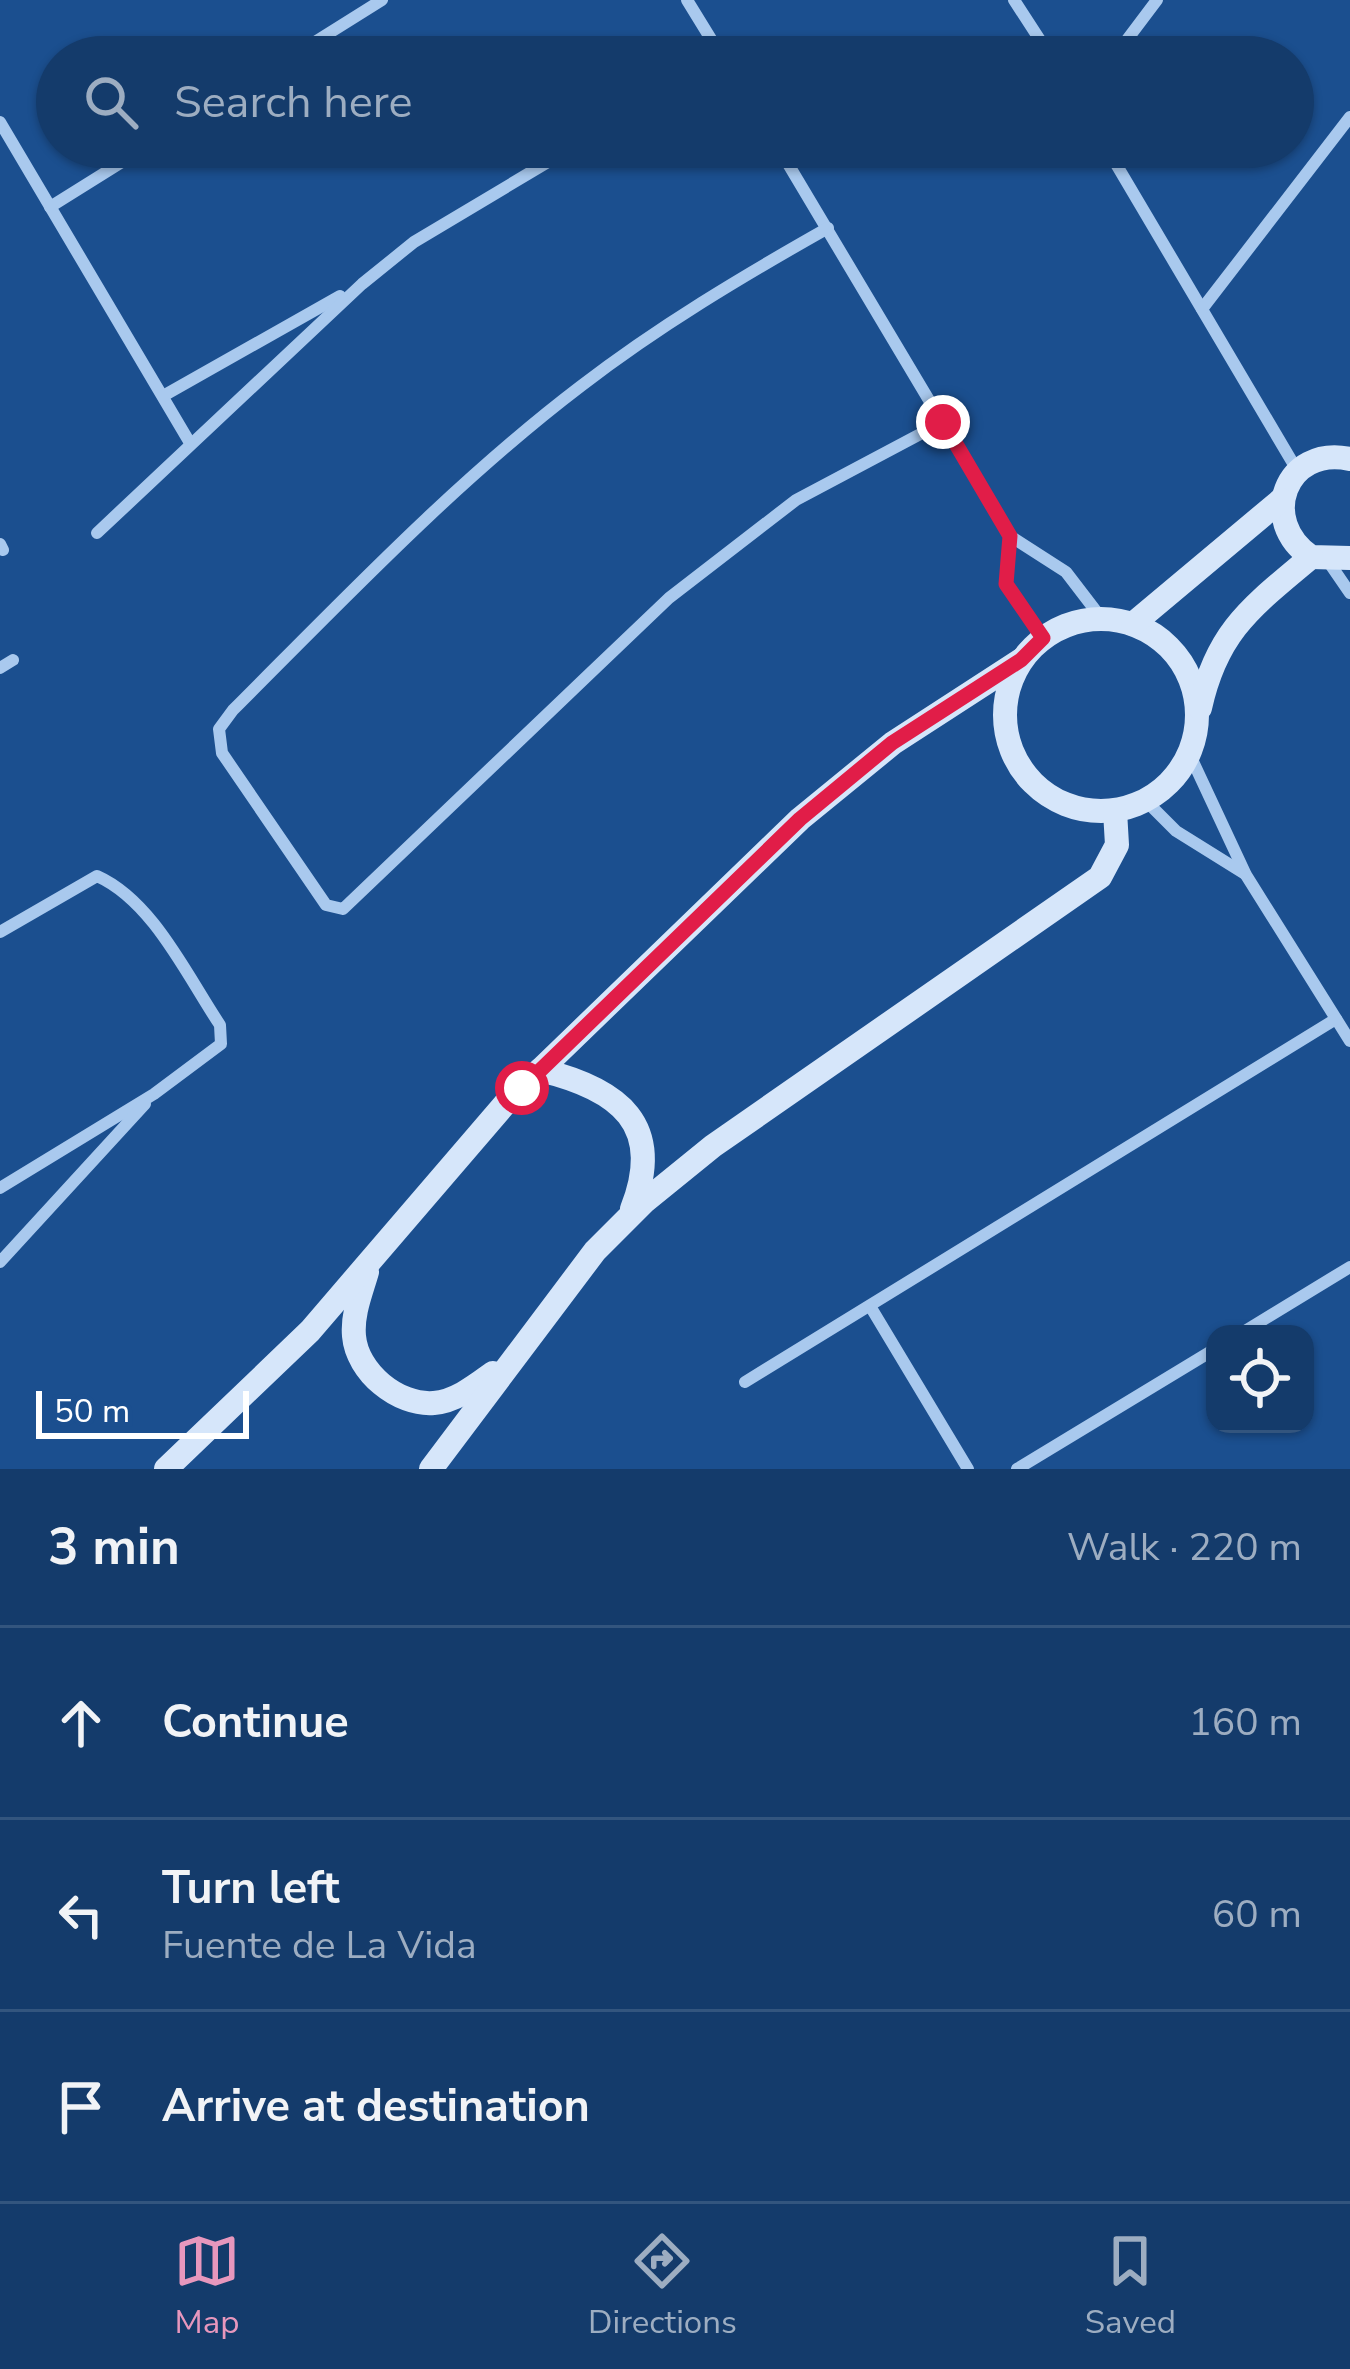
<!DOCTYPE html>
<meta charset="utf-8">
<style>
body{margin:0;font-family:"Nunito Sans",sans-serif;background:#214673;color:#f1f3f6}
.controls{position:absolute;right:36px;bottom:36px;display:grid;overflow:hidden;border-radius:24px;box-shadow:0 3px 9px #0004}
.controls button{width:108px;height:108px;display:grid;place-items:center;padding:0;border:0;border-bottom:3px solid #33557e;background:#143b6b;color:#f1f3f6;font:60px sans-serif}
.scale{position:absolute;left:36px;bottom:30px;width:213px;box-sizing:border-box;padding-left:12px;border:6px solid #fff;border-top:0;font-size:33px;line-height:42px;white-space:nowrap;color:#fff;-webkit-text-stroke:9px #1b4f8f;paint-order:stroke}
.stop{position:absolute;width:36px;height:36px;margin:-27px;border:9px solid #e11d48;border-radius:50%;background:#fff}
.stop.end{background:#e11d48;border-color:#fff;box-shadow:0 3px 12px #0008}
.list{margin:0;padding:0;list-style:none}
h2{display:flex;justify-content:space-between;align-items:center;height:156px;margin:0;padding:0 48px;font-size:51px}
h2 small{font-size:39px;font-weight:400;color:#9dadc1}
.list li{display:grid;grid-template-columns:78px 1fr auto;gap:36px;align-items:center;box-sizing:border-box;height:192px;padding:0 48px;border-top:3px solid #33557e}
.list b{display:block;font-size:45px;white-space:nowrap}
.list p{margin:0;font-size:39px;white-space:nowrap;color:#9dadc1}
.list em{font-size:39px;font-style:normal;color:#9dadc1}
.icon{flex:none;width:66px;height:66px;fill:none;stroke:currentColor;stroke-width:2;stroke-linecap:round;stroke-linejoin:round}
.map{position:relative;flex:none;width:1350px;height:1469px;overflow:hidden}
.search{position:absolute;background:#143b6b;box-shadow:0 3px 9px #0004;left:36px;right:36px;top:36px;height:132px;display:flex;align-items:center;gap:30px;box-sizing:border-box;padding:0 42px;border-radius:66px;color:#9dadc1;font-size:45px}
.sheet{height:732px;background:#143b6b}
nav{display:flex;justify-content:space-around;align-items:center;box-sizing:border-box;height:168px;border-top:3px solid #33557e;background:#143b6b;font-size:33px;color:#9dadc1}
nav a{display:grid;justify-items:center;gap:6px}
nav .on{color:#e797bd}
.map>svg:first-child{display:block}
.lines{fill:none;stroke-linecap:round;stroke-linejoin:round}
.street{stroke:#a9c9ee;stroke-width:12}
.secondary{stroke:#d6e6fa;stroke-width:24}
.route{stroke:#e11d48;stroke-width:15}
</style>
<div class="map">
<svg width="1350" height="1469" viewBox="0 0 1350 1469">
<rect width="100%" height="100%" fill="#1b4f8f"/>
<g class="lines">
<!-- street -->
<g class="street">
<polyline points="687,0 722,57"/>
<polyline points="1014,0 1051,57"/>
<polyline points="291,57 382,0"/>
<polyline points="1114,57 1157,0"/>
<polyline points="0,122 190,443"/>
<polyline points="778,147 1010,536 1066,572 1102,619"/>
<polyline points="1106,147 1297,470"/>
<polyline points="50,207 146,147"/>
<path d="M828,228C743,276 659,326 581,386C456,481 344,599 233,710L219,729L222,753L326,905L343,909L669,598L796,500L943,422"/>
<polyline points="1202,309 1350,117"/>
<polyline points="163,396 340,296"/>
<polyline points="97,533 362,284 414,242 573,147"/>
<polyline points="1010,536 1006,584 1043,638"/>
<polyline points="0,544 3,550"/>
<polyline points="1328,561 1350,593"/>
<polyline points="0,668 13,660"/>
<polyline points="1189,753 1246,875 1350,1041"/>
<polyline points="1146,801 1176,831 1245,874"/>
<path d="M0,932L97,876C153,901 187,976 220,1025L221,1044L154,1094L0,1188"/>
<polyline points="0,1262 145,1104"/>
<polyline points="870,1306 968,1469"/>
<polyline points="1240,1334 1350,1267"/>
<polyline points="745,1382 1336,1019"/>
<polyline points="1017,1469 1215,1349"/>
</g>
<!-- secondary -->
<g class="secondary">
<path d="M1350,459C1285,445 1258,521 1311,557L1350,558"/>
<circle cx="1101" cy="715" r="96"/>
<polyline points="1133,624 1281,500"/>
<path d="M1200,708C1217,630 1253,606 1311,557"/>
<path d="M540,1070C620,1089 665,1125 632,1209"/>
<path d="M367,1272C361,1293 352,1314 354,1336C357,1372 398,1406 434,1403C456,1401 475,1386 493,1373"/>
<polyline points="166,1469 310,1331 504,1105 800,819 893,743 1021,660"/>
<polyline points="431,1469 595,1251 644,1202 713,1146 1100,877 1117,845 1115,811"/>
</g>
</g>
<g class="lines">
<!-- route -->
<polyline class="route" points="522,1088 800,819 892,743 1021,660 1043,638 1006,584 1010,536 943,422"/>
</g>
</svg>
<div class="controls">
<button><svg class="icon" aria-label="locate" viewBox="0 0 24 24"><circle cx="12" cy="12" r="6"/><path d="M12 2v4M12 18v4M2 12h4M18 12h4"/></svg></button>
</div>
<div class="scale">50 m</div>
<div class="stop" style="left:522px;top:1088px"></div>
<div class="stop end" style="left:943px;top:422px"></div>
<div class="search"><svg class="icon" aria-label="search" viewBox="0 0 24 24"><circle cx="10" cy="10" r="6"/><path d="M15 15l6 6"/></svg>Search here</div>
</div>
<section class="sheet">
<h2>3 min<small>Walk · 220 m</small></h2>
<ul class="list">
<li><svg class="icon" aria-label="ahead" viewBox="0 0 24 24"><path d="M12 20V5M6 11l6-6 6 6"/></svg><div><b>Continue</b></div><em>160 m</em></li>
<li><svg class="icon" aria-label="left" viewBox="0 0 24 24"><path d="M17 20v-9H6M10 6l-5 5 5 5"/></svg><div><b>Turn left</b><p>Fuente de La Vida</p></div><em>60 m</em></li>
<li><svg class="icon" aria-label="arrive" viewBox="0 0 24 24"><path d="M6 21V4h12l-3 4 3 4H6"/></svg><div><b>Arrive at destination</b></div></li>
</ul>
</section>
<nav>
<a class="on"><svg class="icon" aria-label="map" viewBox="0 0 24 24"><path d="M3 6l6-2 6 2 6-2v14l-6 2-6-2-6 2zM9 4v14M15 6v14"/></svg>Map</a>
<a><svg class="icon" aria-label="directions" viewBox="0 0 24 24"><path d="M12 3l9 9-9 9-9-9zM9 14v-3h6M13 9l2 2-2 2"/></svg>Directions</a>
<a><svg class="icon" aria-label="saved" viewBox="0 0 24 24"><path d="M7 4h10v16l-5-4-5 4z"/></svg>Saved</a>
</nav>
